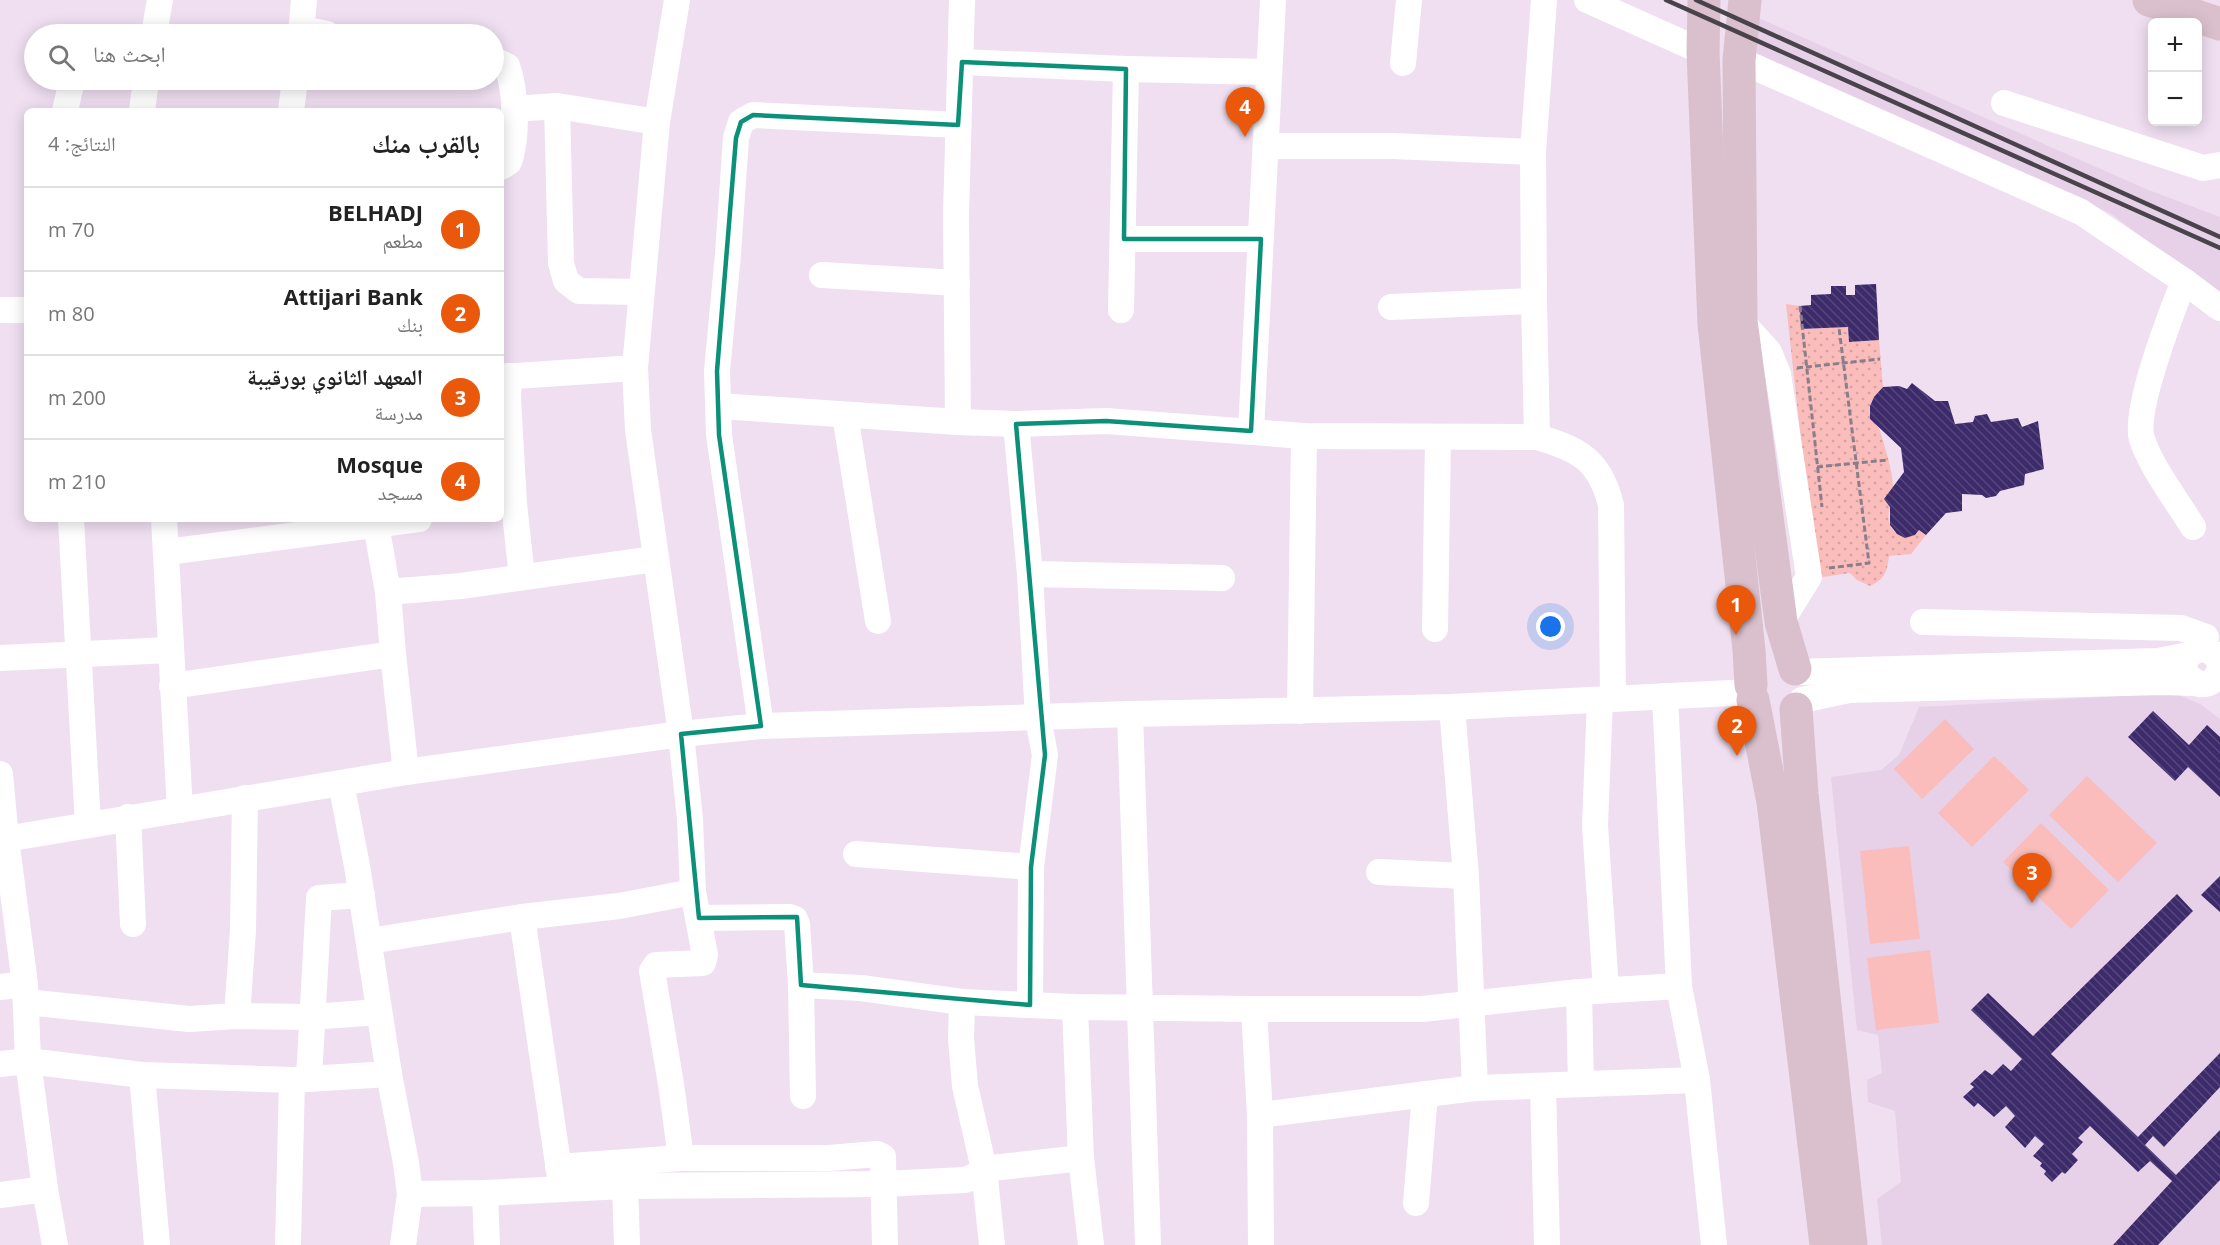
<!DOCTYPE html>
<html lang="ar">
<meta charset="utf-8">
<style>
body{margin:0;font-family:"Open Sans","Noto Naskh Arabic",sans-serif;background:#f2f2f2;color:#222;direction:rtl}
.controls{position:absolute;right:18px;top:18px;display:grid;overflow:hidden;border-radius:9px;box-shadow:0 3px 15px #0003}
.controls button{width:54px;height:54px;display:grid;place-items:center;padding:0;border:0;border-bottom:2px solid #e0e0e0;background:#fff;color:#222;font:30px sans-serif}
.you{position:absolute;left:1551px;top:627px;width:21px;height:21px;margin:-15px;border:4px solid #fff;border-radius:50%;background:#1a73e8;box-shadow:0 0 0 9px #1a73e833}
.badge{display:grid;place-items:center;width:39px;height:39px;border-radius:50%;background:#ea580c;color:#fff;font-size:20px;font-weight:700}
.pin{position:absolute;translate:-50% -50px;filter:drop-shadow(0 2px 3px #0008)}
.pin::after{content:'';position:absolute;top:32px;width:21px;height:18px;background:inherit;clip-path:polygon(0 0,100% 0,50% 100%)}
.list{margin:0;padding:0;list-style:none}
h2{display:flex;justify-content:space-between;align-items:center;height:78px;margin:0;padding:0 24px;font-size:26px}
h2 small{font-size:20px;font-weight:400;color:#767676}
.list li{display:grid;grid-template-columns:39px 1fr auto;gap:18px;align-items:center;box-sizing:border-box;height:84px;padding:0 24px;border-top:2px solid #e0e0e0}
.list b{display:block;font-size:22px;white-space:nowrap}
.list p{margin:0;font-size:20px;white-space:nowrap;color:#767676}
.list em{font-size:20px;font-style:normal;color:#767676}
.icon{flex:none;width:33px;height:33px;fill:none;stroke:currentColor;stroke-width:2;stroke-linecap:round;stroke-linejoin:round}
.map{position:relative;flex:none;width:2220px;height:1245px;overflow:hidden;direction:ltr}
.search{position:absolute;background:#fff;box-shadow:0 3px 15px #0003;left:24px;top:24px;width:480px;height:66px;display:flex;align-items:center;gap:15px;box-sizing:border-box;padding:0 21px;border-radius:33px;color:#767676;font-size:22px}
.panel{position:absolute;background:#fff;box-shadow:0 3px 15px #0003;left:24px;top:108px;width:480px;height:414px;border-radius:9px;direction:rtl}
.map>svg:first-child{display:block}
.built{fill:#e6d1e9}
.park{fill:url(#park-dots)}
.garden{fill:#fabdbb}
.building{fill:url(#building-back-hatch)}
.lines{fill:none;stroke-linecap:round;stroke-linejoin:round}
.path{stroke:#897e8a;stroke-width:3;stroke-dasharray:6 3;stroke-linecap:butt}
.minor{stroke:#fff;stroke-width:26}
.major{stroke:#dac0cc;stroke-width:33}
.rail{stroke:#4a434b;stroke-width:4.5}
.marked{fill:none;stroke:#0b9079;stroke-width:4.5;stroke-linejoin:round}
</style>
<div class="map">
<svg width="2220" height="1245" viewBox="0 0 2220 1245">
<defs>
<pattern id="park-dots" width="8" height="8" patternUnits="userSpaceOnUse" patternTransform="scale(1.5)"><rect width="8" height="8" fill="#fabdbb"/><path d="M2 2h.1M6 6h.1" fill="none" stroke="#d6a2a0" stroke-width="1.8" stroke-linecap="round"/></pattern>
<pattern id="building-back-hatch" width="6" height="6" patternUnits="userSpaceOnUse" patternTransform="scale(1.5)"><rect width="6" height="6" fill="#3c2a6b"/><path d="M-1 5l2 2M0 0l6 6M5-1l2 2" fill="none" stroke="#56477b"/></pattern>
</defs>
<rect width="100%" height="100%" fill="#efdff1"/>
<!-- built -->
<g class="built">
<polygon points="1754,16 2146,189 2220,217 2220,295 2110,213 1752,52"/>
<polygon points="2157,694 2179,695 2200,704 2220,719 2220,1245 1882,1245 1877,1199 1901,1182 1895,1111 1868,1102 1867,1080 1882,1073 1878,1035 1857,1030 1831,777 1881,770 1899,755 1919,707"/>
</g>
<!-- park -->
<path class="park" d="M1786,304L1800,306L1802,329L1848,327L1849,342L1879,340L1883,387C1878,393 1871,399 1870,406C1867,418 1877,422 1880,431C1885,447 1892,469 1893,486C1894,499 1884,515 1891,527C1897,537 1905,538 1915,535L1919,530L1926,535L1911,554L1889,556C1887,572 1885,579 1870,586L1857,580L1850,573L1816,578Z"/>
<!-- garden -->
<g class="garden">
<polygon points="1945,719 1974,749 1922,799 1894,769"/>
<polygon points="1994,756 2029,790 1972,847 1938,813"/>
<polygon points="2087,776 2157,843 2118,882 2049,815"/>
<polygon points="2041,823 2109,890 2071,929 2003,862"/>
<polygon points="1909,846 1920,939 1870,944 1860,851"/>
<polygon points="1930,950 1939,1023 1876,1030 1867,958"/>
</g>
<!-- building -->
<g class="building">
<polygon points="1876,284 1879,340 1849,342 1848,327 1801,329 1800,306 1811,305 1811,295 1831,294 1831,286 1846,286 1846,295 1855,295 1855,285"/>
<polygon points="1912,383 1935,401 1948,401 1955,424 1973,422 1975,416 1987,414 1991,422 2018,418 2022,427 2038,421 2044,469 2025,474 2024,485 2000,491 1996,496 1986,498 1982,495 1962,494 1962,511 1946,513 1926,535 1919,530 1915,535 1905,538 1897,534 1890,525 1890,507 1884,499 1904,472 1901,448 1870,419 1870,406 1874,397 1883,387 1899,386 1907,389"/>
<polygon points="2153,711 2189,745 2207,725 2220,737 2220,797 2188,767 2175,781 2128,737"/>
<polygon points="2220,876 2220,912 2201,895"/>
<polygon points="2177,894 2193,911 2051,1054 2138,1137 2220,1053 2220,1087 2164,1147 2153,1136 2145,1145 2176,1175 2220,1130 2220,1180 2158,1245 2113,1245 2172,1181 2150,1161 2138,1172 2090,1126 2078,1138 2083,1142 2072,1154 2078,1160 2065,1174 2062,1172 2052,1182 2044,1174 2046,1171 2040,1166 2042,1163 2033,1156 2044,1144 2035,1136 2025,1148 2005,1127 2015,1116 2006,1106 1994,1117 1978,1103 1974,1107 1963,1097 1974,1087 1970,1084 1985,1070 1992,1075 2003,1064 2011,1071 2022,1059 1971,1010 1988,993 2033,1036"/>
</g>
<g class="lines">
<!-- path -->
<g class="path">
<polyline points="1800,306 1822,507"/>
<polyline points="1797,368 1880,359"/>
<polyline points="1817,467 1887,460"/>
<polyline points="1829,568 1869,563 1839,328"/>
</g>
<!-- minor -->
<g class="minor">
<polyline points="677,0 657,122 635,368 638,430 681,734 690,819 693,892 705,955 703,963 656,965 652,971 671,1084 681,1158"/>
<polyline points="1587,0 1703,52"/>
<polyline points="302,29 327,34"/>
<polyline points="154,34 160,0"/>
<polyline points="301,34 304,0"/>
<path d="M494,60L507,66C516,91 518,137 509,162L501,167"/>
<polyline points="1739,60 2081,212 2184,281 2220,308"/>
<polyline points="962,62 1126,69 1268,72"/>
<polyline points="1403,63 1409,0"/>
<polyline points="2004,103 2203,168 2220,165"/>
<polyline points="557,106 561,263 566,281 579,291 641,292"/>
<polyline points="514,109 557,106 657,122"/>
<polyline points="65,111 72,80"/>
<polyline points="142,111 146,80"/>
<polyline points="291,111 295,80"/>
<polyline points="1266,146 1393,146 1533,152"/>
<polyline points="1124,239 1261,239"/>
<polyline points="822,275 957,283"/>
<path d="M2184,281C2172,311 2133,411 2142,439C2151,467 2177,501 2193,527"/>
<polyline points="1391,307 1534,301"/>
<polyline points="0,310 27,310"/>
<polyline points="1121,310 1126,69"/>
<polyline points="1741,321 1769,352 1778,374 1809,577 1781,622"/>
<polyline points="509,376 508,399 514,504 522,577"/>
<polyline points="501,377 635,368"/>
<path d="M719,406L958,422L1016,424L1106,421L1304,436L1537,437C1579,449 1600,460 1611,505L1613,699"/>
<polyline points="845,415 878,621"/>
<polyline points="958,422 956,215 962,0"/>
<polyline points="1016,424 1030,574 1038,718 1045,755 1031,867 1030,1005"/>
<polyline points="1251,431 1273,0"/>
<polyline points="1537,437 1534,301 1533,152 1544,0"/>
<polyline points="71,519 88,825"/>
<polyline points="164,519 180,810"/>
<polyline points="376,525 388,592 393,654 406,772"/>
<polyline points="167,552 419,519"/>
<polyline points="1030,574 1222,578"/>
<polyline points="388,592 461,586 655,559"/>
<polyline points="1923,622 2181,628 2206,637"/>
<polyline points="1435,629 1438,437"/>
<polyline points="0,658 170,650"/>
<path d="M2220,666C2215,638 2175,649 2187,676L2199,684C2210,685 2217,680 2220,668"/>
<polyline points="1797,672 2158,661 2189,655"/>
<polyline points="172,686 393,654"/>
<polyline points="1665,696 1679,986 1697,1080 1714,1245"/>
<polyline points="1600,700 1595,825 1606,990"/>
<polyline points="1802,700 1849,690 2163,682 2195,683"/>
<polyline points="1452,707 1466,876 1475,1088"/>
<polyline points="1300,711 1304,436"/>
<polyline points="1130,714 1148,1245"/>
<polyline points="761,726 719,435 717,371 728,254 736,138 741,122 753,115 958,125"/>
<polyline points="0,774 6,839 25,984 28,1061 45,1189 55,1245"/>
<polyline points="341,783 357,866 389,1074 406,1163 410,1194 403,1245"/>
<polyline points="128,817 133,924"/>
<polyline points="0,840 406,772 681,734 761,726 1130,714 1452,707 1751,692"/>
<polyline points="856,854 1031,867"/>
<polyline points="1379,872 1466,876"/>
<polyline points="522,917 561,1184"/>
<polyline points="699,918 790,917 795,919 797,924 801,985 861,988 962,1002 1075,1007 1254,1009 1422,1009 1579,992 1679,986"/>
<polyline points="369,941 522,917 619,906 693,892"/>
<polyline points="801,985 803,1096"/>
<polyline points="0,987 25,984"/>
<polyline points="1579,992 1581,1084"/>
<polyline points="26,1002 189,1019 237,1016 311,1017 379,1012"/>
<polyline points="962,1002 961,1038 965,1086 984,1169 992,1245"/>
<polyline points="1075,1007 1081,1158 1091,1245"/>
<polyline points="1254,1009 1260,1115 1261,1245"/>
<polyline points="237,1016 243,930 245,798"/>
<polyline points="0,1064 28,1061 142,1075 292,1080 389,1074"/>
<polyline points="142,1075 157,1245"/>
<polyline points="309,1078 319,898 362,895"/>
<polyline points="1543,1086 1547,1245"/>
<polyline points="1260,1115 1475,1088 1697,1080"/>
<polyline points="558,1167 681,1158 829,1158 877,1154 883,1157 885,1245"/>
<polyline points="625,1186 627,1245"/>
<polyline points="485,1193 487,1245"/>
<polyline points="410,1194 485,1193 625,1186 883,1184 965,1180 973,1177 984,1169 1081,1158"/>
<polyline points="0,1195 45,1189"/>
<polyline points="1416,1203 1425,1094"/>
<polyline points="288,1245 292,1080"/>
</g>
<!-- major -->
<g class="major">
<polyline points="1704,0 1703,52 1714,324 1749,650 1751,685"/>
<polyline points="1745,0 1739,60 1741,321 1781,622 1795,669"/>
<polyline points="2149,0 2220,24"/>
<polyline points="1753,700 1773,802 1826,1245"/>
<polyline points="1796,709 1802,794 1851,1245"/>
</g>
<!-- rail -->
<g class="rail">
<polyline points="1666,0 2220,248"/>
<polyline points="1696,0 2220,237"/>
</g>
</g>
<!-- marked area -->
<path class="marked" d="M962,62L1126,69L1124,239H1261L1251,431L1106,421L1016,424L1045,755L1031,867L1030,1005L801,985L797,917L699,918L681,734L761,726L719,435L717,371L736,138L741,122L753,115L958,125Z"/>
</svg>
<div class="controls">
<button>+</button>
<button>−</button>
</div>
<div class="you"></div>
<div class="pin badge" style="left:1736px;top:635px">1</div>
<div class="pin badge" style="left:1737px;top:756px">2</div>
<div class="pin badge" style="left:2032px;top:903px">3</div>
<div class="pin badge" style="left:1245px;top:137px">4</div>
<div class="search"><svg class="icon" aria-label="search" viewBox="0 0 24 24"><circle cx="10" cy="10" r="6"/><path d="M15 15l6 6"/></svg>ابحث هنا</div>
<section class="panel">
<h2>بالقرب منك<small>النتائج: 4</small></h2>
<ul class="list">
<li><span class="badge">1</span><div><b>BELHADJ</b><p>مطعم</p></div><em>70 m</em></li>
<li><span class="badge">2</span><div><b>Attijari Bank</b><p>بنك</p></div><em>80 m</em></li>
<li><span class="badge">3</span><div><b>المعهد الثانوي بورقيبة</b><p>مدرسة</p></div><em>200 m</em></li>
<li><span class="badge">4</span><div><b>Mosque</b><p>مسجد</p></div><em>210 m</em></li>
</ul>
</section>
</div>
